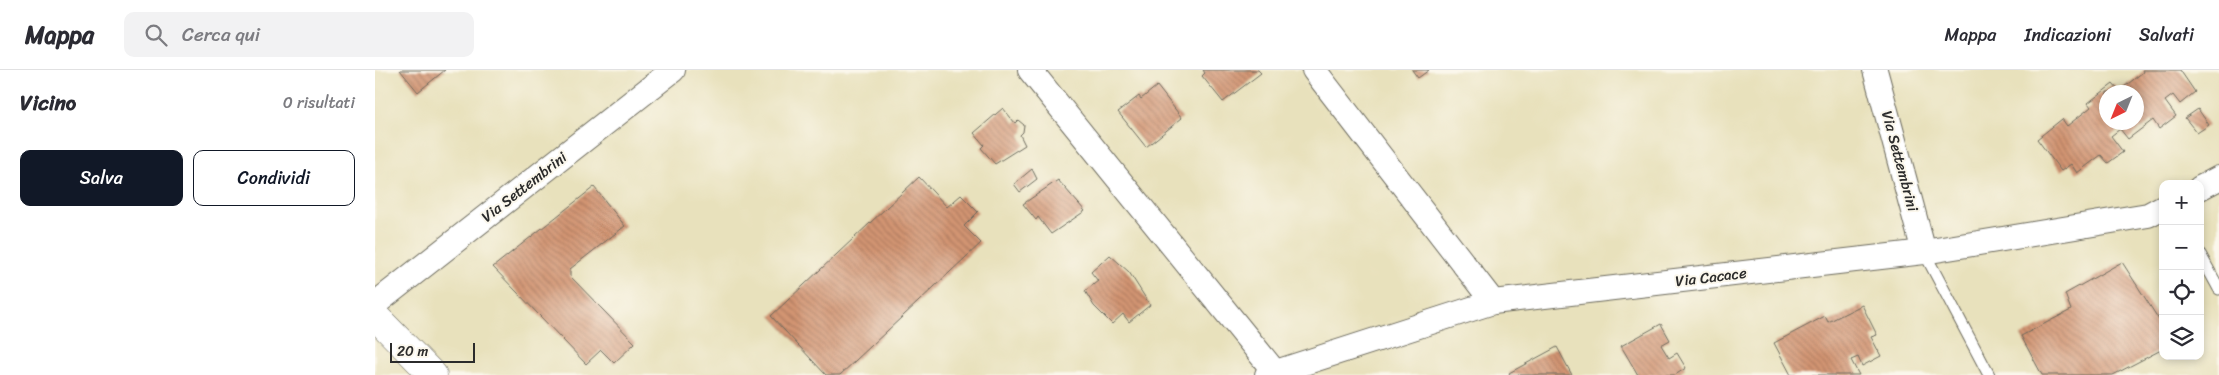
<!DOCTYPE html>
<html lang="it">
<meta charset="utf-8">
<style>
body{margin:0;font-family:Sriracha,sans-serif;background:#f2f2f3;color:#2b2b33}
.controls{position:absolute;right:15px;bottom:15px;display:grid;overflow:hidden;border-radius:10px;box-shadow:0 2px 8px #0003}
.controls button{width:45px;height:45px;display:grid;place-items:center;padding:0;border:0;border-bottom:1px solid #e1e1e2;background:#fff;color:#2b2b33;font:25px sans-serif}
.compass{position:absolute;left:1724px;top:15px;width:45px;height:45px;border-radius:50%;background:#fff;box-shadow:0 2px 8px #0003;rotate:223deg}
.scale{position:absolute;left:15px;bottom:12px;width:85px;box-sizing:border-box;padding-left:5px;border:2px solid #2b2b2b;border-top:0;font-size:14px;line-height:18px;white-space:nowrap;color:#2b2b2b;-webkit-text-stroke:4px #fbf7ec;paint-order:stroke}
.list{margin:0;padding:0;list-style:none}
h2{display:flex;justify-content:space-between;align-items:center;height:65px;margin:0;padding:0 20px;font-size:21px}
h2 small{font-size:16px;font-weight:400;color:#7c7c81}
.actions{display:flex;gap:10px;padding:15px 20px}
.actions a{flex:1;padding:11px 0;border:1px solid #111827;border-radius:10px;text-align:center;font-size:18px;color:#111827}
.actions .main{background:#111827;color:#fff}
.icon{flex:none;width:28px;height:28px;fill:none;stroke:currentColor;stroke-width:2;stroke-linecap:round;stroke-linejoin:round}
.map{position:relative;flex:none;width:1844px;height:305px;overflow:hidden}
header{display:flex;align-items:center;gap:30px;box-sizing:border-box;height:70px;padding:0 25px;background:#fff;border-bottom:1px solid #e1e1e2}
header strong{font-size:24px}
nav{display:flex;gap:28px;margin-inline-start:auto;font-size:18px}
.search{width:350px;height:45px;background:#f2f2f3;display:flex;align-items:center;gap:12px;box-sizing:border-box;padding:0 18px;border-radius:10px;color:#7c7c81;font-size:19px}
main{display:flex}
aside{flex:1;background:#fff}
.map>svg:first-child{display:block}
.building{fill:url(#building-back-hatch);fill-rule:evenodd}
.lines{fill:none;stroke-linecap:round;stroke-linejoin:round}
.service-casing{stroke:#6d6b5e;stroke-width:13}
.minor-casing{stroke:#6d6b5e;stroke-width:26}
.tertiary-casing{stroke:#6d6b5e;stroke-width:29}
.service{stroke:#fff;stroke-width:11}
.minor{stroke:#fff;stroke-width:24}
.tertiary{stroke:#fff;stroke-width:28}
.labels{text-anchor:middle;dominant-baseline:central;stroke-width:4;stroke-linejoin:round;paint-order:stroke}
.street-label{font-size:15px;fill:#2b2b2b;stroke:#fbf7ec}
</style>
<header>
<strong>Mappa</strong>
<div class="search"><svg class="icon" aria-label="search" viewBox="0 0 24 24"><circle cx="10" cy="10" r="6"/><path d="M15 15l6 6"/></svg>Cerca qui</div>
<nav><a>Mappa</a><a>Indicazioni</a><a>Salvati</a></nav>
</header>
<main>
<aside>
<h2>Vicino<small>0 risultati</small></h2>
<ul class="list">
</ul>
<div class="actions"><a class="main">Salva</a><a>Condividi</a></div>
</aside>
<div class="map">
<svg width="1844" height="305" viewBox="0 0 1844 305">
<defs>
<pattern id="building-back-hatch" width="6" height="6" patternUnits="userSpaceOnUse" patternTransform="scale(1.25)"><rect width="6" height="6" fill="#d29472"/><path d="M-1 5l2 2M0 0l6 6M5-1l2 2" fill="none" stroke="#ab795e"/></pattern>
</defs>
<rect width="100%" height="100%" fill="#fbf7ec"/>
<filter id="ink" filterUnits="userSpaceOnUse"><feTurbulence type="fractalNoise" baseFrequency=".02" numOctaves="2"/><feDisplacementMap in="SourceGraphic" scale="10" xChannelSelector="R" yChannelSelector="G"/><feConvolveMatrix kernelMatrix="1 2 1 2 8 2 1 2 1" color-interpolation-filters="sRGB"/></filter>
<filter id="wash" filterUnits="userSpaceOnUse"><feTurbulence type="fractalNoise" baseFrequency=".0096" numOctaves="4" result="noise"/><feDisplacementMap in="SourceGraphic" scale="20" xChannelSelector="R" yChannelSelector="G"/><feGaussianBlur stdDeviation="1.12" result="paint"/><feColorMatrix in="noise" values="0 0 0 0 0 0 0 0 0 0 0 0 0 0 0 0 0 1.4 0 .05"/><feComposite in="paint" operator="in"/></filter>
<g filter="url(#wash)">
<rect width="100%" height="100%" fill="#e8e1bc"/>
<g id="blocks">
<!-- building -->
<g class="building">
<polygon points="25,0 70,0 43,22"/>
<polygon points="828,0 883,0 886,3 848,32 827,6 830,3"/>
<polygon points="1037,0 1054,0 1043,8"/>
<path d="M1767,0H1805L1820,22L1805,34L1798,25L1790,31L1801,46L1784,59L1778,50L1753,69L1745,59L1736,66L1748,82L1733,93L1726,85L1702,103L1696,94L1686,101L1662,69L1687,49L1692,56L1716,37L1713,33L1738,14L1744,21L1768,2ZM1732,22H1762V52H1732Z"/>
<polygon points="782,16 807,48 771,77 743,42 764,26 766,29"/>
<polygon points="628,38 640,53 643,50 649,55 648,62 645,65 650,75 620,94 606,78 609,75 599,63"/>
<polygon points="1823,39 1834,55 1822,63 1810,48"/>
<polygon points="657,99 662,109 645,122 639,114"/>
<polygon points="544,107 572,137 586,125 603,142 589,156 606,173 465,305 451,305 396,246"/>
<polygon points="683,110 710,141 676,164 663,147 661,150 648,134"/>
<polygon points="219,117 250,156 195,199 195,206 260,273 239,293 226,280 211,294 118,197"/>
<polygon points="735,185 754,202 775,235 754,252 748,244 737,254 719,236 710,221 723,211 716,202"/>
<polygon points="1747,192 1788,256 1788,279 1738,305 1667,305 1646,266 1696,240 1690,224"/>
<polygon points="1487,235 1502,265 1496,267 1506,286 1487,296 1483,287 1476,290 1484,305 1416,305 1399,273 1450,246 1453,252"/>
<polygon points="1286,254 1295,270 1286,275 1294,288 1302,283 1311,298 1300,305 1263,305 1246,276"/>
<polygon points="1182,277 1197,305 1135,305 1134,303"/>
</g>
</g>
</g>
<g filter="url(#ink)">
<use href="#blocks" fill-opacity="0" stroke="#6d6b5e" stroke-width="1"/>
<g class="lines">
<defs>
<g id="service">
<polyline points="1549,182 1614,305"/>
<polyline points="1825,184 1844,219"/>
</g>
<g id="minor">
<polyline points="655,0 899,301"/>
<polyline points="939,0 1118,232"/>
<polyline points="1500,0 1549,182"/>
<polyline points="1825,118 1844,108"/>
<polyline points="0,234 298,0"/>
<polyline points="892,305 1118,232 1549,182 1773,145 1788,137"/>
</g>
<polyline id="tertiary" points="0,246 58,305"/>
</defs>
<!-- service casing -->
<use href="#service" class="service-casing"/>
<!-- minor casing -->
<use href="#minor" class="minor-casing"/>
<!-- tertiary casing -->
<use href="#tertiary" class="tertiary-casing"/>
<!-- service -->
<use href="#service" class="service"/>
<!-- minor -->
<use href="#minor" class="minor"/>
<!-- tertiary -->
<use href="#tertiary" class="tertiary"/>
</g>
</g>
<g class="labels">
<!-- street labels -->
<g class="street-label">
<text transform="translate(1525 91) rotate(75)">Via Settembrini</text>
<text transform="translate(149 117) rotate(-38)">Via Settembrini</text>
<text transform="translate(1336 207) rotate(-7)">Via Cacace</text>
</g>
</g>
</svg>
<div class="controls">
<button>+</button>
<button>−</button>
<button><svg class="icon" aria-label="locate" viewBox="0 0 24 24"><circle cx="12" cy="12" r="6"/><path d="M12 2v4M12 18v4M2 12h4M18 12h4"/></svg></button>
<button><svg class="icon" aria-label="layers" viewBox="0 0 24 24"><path d="M12 4l9 5-9 5-9-5zM3 14l9 5 9-5"/></svg></button>
</div>
<svg class="compass" viewBox="-18 -18 36 36"><path d="M0-13l5 13h-10z" fill="#e53935"/><path d="M0 13l5-13h-10z" fill="#7c7c81"/></svg>
<div class="scale">20 m</div>
</div>
</main>
